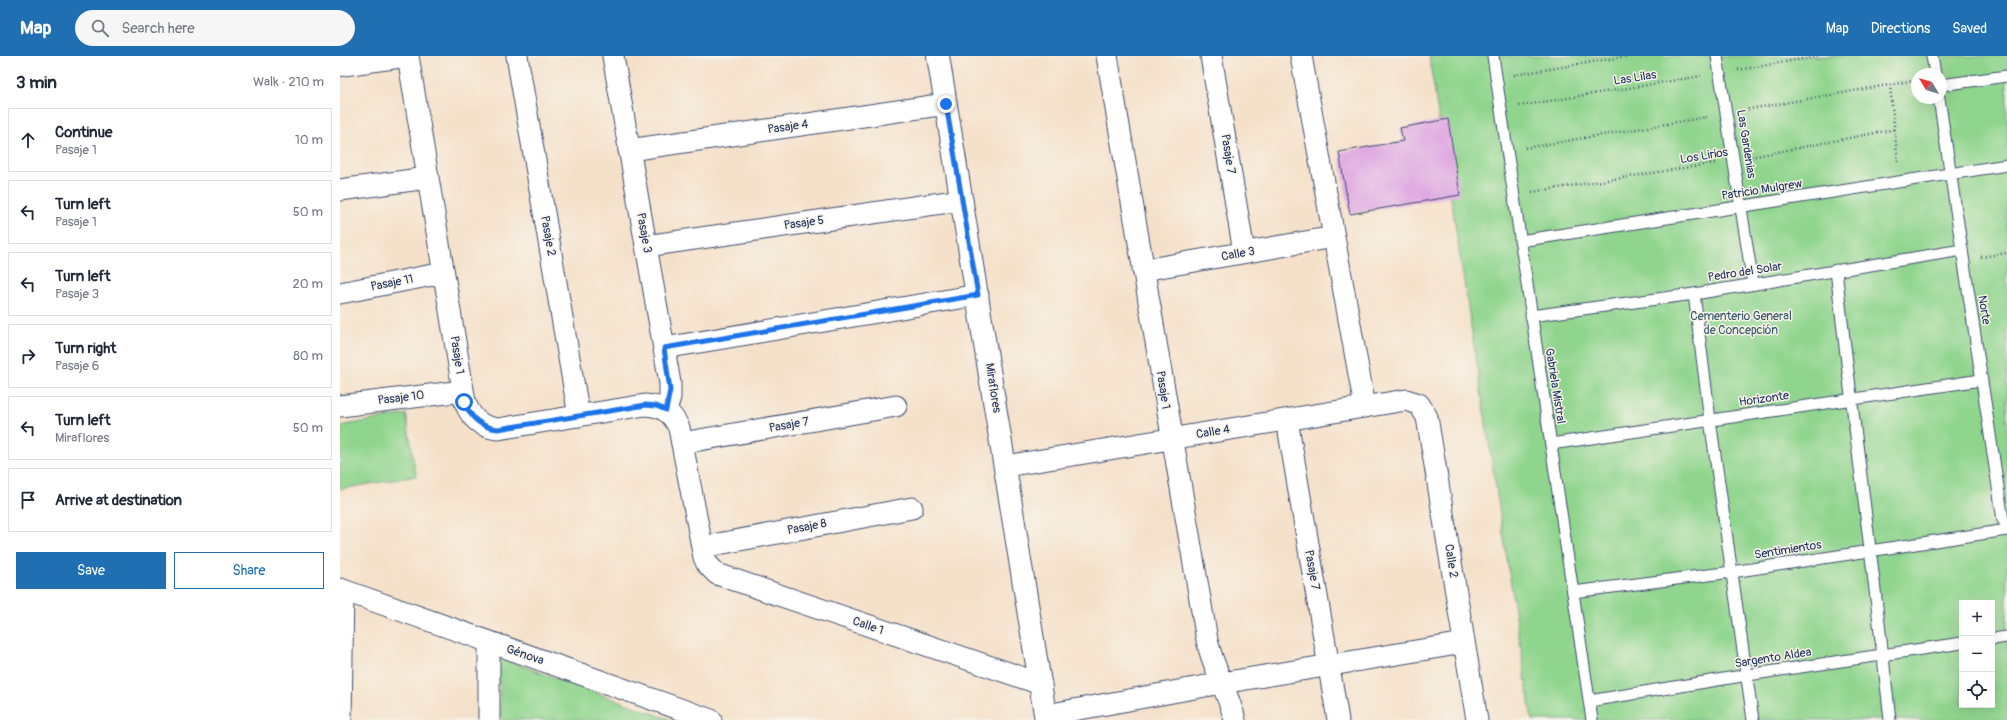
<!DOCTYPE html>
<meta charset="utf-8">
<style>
body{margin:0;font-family:Pangolin,sans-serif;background:#f6f6f7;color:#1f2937}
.controls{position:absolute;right:12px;bottom:12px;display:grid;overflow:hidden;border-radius:0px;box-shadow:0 4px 16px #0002}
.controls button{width:36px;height:36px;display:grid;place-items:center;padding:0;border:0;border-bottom:1px solid #e0e1e3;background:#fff;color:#1f2937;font:20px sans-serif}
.compass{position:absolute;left:1571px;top:12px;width:36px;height:36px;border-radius:50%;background:#fff;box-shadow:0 4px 16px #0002;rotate:308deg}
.stop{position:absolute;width:12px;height:12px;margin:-9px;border:3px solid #1a73e8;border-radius:50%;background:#fff}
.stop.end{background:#1a73e8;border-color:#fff;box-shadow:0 1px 4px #0008}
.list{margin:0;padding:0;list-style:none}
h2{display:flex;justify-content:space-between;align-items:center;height:52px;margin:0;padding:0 16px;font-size:17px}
h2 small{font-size:13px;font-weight:400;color:#747a83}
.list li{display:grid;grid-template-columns:26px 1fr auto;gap:12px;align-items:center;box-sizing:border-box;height:64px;margin:0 8px 8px;padding:0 8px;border:1px solid #e0e1e3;border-radius:0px}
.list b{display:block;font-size:15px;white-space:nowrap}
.list p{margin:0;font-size:13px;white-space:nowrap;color:#747a83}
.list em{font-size:13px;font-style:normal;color:#747a83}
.actions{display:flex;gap:8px;padding:12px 16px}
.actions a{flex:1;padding:9px 0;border:1px solid #1f6fb2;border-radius:0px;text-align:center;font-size:14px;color:#1f6fb2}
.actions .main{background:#1f6fb2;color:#fff}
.icon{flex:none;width:22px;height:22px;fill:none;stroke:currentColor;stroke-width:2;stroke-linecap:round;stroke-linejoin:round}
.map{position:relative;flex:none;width:1667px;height:664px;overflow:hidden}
header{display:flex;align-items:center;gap:24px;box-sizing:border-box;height:56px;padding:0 20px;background:#1f6fb2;color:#fff}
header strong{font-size:19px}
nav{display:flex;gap:22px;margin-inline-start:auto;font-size:14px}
.search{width:280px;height:36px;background:#f6f6f7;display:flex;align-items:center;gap:10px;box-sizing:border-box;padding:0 14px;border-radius:22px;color:#747a83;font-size:15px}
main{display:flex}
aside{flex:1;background:#fff}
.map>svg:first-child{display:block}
.green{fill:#90d58e;stroke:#568276;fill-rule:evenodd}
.building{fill:#dda3e2}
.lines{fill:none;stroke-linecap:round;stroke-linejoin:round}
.service-casing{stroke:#3c4a6e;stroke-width:13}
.minor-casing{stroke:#3c4a6e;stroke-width:23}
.tertiary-casing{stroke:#3c4a6e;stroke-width:24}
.path{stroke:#3c4a6e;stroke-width:2.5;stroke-dasharray:1 3;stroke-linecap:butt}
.service{stroke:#fff;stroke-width:11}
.minor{stroke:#fff;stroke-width:21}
.tertiary{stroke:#fff;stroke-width:22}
.route{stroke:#1a73e8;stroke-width:5}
.labels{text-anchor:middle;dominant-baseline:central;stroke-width:3;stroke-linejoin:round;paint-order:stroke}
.street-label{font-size:12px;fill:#1b2f5e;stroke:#f7f3e8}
.park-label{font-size:12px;fill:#38586a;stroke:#f7f3e8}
</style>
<header>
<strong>Map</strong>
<div class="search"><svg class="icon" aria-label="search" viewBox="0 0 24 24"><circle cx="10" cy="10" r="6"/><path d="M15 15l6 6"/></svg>Search here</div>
<nav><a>Map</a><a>Directions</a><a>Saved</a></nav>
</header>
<main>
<aside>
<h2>3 min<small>Walk · 210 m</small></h2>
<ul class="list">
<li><svg class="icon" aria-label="ahead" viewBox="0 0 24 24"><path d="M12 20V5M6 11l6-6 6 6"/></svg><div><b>Continue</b><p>Pasaje 1</p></div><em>10 m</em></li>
<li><svg class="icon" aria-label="left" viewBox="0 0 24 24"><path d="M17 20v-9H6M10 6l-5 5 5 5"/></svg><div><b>Turn left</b><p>Pasaje 1</p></div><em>50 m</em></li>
<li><svg class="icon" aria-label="left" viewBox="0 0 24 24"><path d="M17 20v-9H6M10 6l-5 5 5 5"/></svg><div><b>Turn left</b><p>Pasaje 3</p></div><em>20 m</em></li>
<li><svg class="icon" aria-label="right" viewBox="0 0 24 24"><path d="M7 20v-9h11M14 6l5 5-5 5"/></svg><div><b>Turn right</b><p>Pasaje 6</p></div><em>80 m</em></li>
<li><svg class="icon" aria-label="left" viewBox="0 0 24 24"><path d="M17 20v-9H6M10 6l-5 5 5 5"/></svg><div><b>Turn left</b><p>Miraflores</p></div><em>50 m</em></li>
<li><svg class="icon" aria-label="arrive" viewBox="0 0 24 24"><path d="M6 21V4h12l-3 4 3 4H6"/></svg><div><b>Arrive at destination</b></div></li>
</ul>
<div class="actions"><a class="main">Save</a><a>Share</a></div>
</aside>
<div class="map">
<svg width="1667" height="664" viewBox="0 0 1667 664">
<rect width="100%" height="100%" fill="#f7f3e8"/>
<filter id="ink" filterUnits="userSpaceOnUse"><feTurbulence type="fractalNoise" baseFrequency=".025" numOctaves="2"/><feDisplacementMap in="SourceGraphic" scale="8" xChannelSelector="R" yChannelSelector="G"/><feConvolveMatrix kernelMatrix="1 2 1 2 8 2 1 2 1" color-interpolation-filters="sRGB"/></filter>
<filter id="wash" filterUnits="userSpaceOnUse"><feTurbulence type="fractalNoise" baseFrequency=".012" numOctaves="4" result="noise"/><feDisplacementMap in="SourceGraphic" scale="16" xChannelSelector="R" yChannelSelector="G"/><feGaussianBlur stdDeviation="0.9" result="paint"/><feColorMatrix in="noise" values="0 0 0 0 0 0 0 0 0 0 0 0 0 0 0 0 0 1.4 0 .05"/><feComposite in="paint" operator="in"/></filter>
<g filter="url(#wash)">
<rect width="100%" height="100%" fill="#f5e1ca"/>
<!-- green -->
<g class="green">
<path d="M1089,0H1667V664H1192ZM1577,18H1601V42H1577ZM1622,547H1652V649H1622Z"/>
<polygon points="66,358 76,420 0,433 0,370"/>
<polygon points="158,601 331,664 161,664"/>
</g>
<g id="blocks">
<!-- building -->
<polygon class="building" points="1108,63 1120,139 1010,158 999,96 1063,85 1060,72"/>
</g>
</g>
<g filter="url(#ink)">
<use href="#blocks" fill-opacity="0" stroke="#3c4a6e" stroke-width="1"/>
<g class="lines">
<defs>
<g id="service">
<polyline points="1153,0 1252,664"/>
<polyline points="1377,0 1413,228"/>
<polyline points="1592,0 1595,18"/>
<polyline points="1601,29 1667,20"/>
<polyline points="1599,42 1663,464 1667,468"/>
<polyline points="1180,185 1667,109"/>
<path d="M1496,214C1513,364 1534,514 1550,664"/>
<polyline points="1354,238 1370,364 1413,664"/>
<polyline points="1191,260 1354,238 1622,194"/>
<polyline points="1211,388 1641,324"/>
<polyline points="1233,536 1392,516 1667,474"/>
<polyline points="1652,583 1667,581"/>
<polyline points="1249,645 1408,619 1622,587"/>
</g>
<g id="minor">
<path d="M68,0L125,346C131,362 140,371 158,373L305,349C322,350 332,356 339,372L364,501L367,508L377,518L701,628"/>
<polyline points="177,0 239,360"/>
<polyline points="273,0 330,327 330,341 326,354"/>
<path d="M767,0L867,584C873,612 888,636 895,664"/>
<polyline points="871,0 904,196"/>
<polyline points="961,0 1025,351"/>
<polyline points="289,94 606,48"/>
<polyline points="0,134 87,122"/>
<polyline points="306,190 622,144"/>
<polyline points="803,214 994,181"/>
<polyline points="0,237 103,217"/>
<polyline points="324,292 638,239"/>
<polyline points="0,350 123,335"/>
<polyline points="947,364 998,664"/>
<polyline points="342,387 556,350"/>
<polyline points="666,410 1066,344 1079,348 1087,361 1137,664"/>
<polyline points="362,491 572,452"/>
<polyline points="0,533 371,664"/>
<polyline points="149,586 149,664"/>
<polyline points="706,659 882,627 1124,587"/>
<polyline points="1,664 3,534"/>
</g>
<g id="tertiary">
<polyline points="598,0 706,664"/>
<polyline points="0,9 64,0"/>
</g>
</defs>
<!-- service casing -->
<use href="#service" class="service-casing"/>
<!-- minor casing -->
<use href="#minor" class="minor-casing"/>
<!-- tertiary casing -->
<use href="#tertiary" class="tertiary-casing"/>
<!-- path -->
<g class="path">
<polyline points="1398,14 1480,0"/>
<polyline points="1174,19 1288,0"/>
<polyline points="1550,29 1558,108"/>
<polyline points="1179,50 1361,20"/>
<polyline points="1404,54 1577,24"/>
<polyline points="1185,92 1367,61"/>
<polyline points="1411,101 1556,73"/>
<polyline points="1192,136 1376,107"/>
<polyline points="1641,201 1667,197"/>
</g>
<!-- service -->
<use href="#service" class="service"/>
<!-- minor -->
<use href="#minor" class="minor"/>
<!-- tertiary -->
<use href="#tertiary" class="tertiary"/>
</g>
</g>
<g class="lines" filter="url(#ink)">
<!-- route -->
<path class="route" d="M124,346C131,362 140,371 158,373L306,349L316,350L326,354L330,334L324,292L638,239L606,48"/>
</g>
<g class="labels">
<!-- street labels -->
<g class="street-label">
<text transform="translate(1295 22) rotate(-9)">Las Lilas</text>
<text transform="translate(448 71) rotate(-8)">Pasaje 4</text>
<text transform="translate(1406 88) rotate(81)">Las Gardenias</text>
<text transform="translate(888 98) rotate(81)">Pasaje 7</text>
<text transform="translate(1364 100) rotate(-9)">Los Lirios</text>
<text transform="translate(1422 134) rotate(-9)">Patricio Mulgrew</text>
<text transform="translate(464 167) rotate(-8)">Pasaje 5</text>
<text transform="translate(304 177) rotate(80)">Pasaje 3</text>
<text transform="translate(208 180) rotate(80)">Pasaje 2</text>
<text transform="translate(898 198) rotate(-10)">Calle 3</text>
<text transform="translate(1405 216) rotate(-9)">Pedro del Solar</text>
<text transform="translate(52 227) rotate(-11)">Pasaje 11</text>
<text transform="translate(1644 254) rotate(81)">Norte</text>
<text transform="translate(117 299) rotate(81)">Pasaje 1</text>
<text transform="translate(1215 330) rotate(81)">Gabriela Mistral</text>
<text transform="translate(653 332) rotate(81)">Miraflores</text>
<text transform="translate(823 334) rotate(81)">Pasaje 1</text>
<text transform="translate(61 342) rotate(-7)">Pasaje 10</text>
<text transform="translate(1424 343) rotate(-8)">Horizonte</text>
<text transform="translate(449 369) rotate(-10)">Pasaje 7</text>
<text transform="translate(873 376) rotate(-9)">Calle 4</text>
<text transform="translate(467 471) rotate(-11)">Pasaje 8</text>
<text transform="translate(1448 494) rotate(-9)">Sentimientos</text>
<text transform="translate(1111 505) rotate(81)">Calle 2</text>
<text transform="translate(972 514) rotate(80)">Pasaje 7</text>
<text transform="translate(528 570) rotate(19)">Calle 1</text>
<text transform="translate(185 599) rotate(19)">Génova</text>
<text transform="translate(1433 602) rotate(-9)">Sargento Aldea</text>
</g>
<!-- park labels -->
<g class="park-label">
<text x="1401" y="260">Cementerio General<tspan x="1401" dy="14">de Concepción</tspan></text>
</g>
</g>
</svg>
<div class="controls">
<button>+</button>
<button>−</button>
<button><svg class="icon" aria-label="locate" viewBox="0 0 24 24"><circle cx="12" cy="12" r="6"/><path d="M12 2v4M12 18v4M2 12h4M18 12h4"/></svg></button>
</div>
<svg class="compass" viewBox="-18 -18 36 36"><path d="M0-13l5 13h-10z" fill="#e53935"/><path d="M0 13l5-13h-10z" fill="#747a83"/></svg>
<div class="stop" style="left:124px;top:346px"></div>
<div class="stop end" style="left:606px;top:48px"></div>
</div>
</main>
